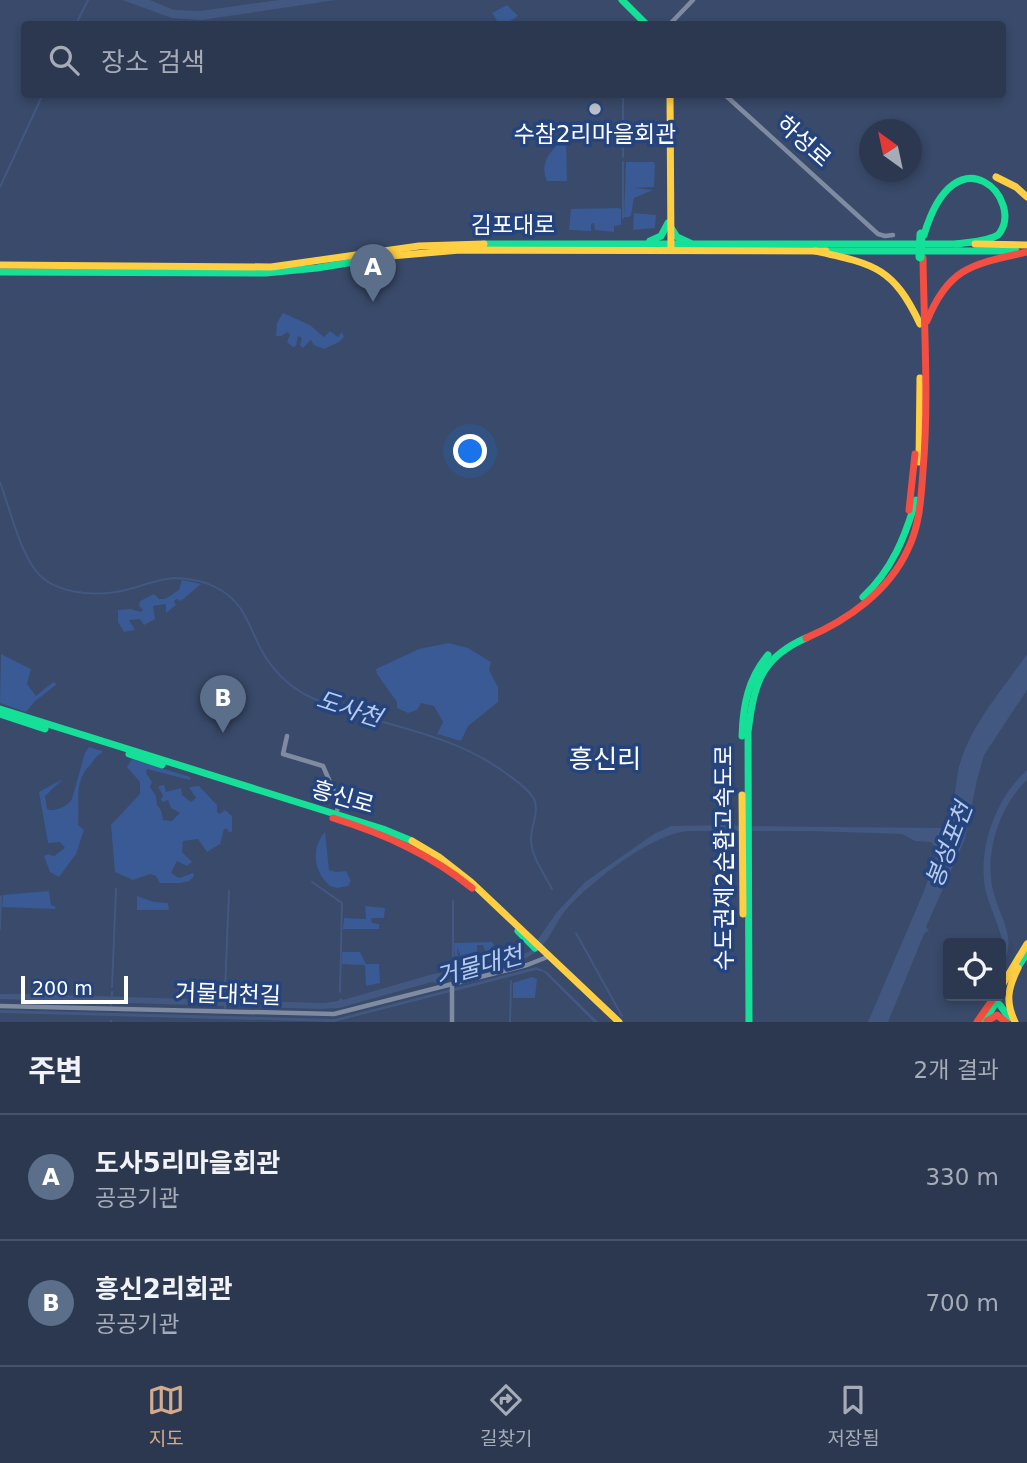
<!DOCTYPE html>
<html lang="ko">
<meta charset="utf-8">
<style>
body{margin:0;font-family:"DejaVu Sans","Noto Sans KR",sans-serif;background:#37435a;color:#f1f3f6}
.controls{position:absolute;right:21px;bottom:21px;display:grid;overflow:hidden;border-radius:7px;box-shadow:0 4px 10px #0003}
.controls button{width:63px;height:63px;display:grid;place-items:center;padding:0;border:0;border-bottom:2px solid #475267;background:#2b3850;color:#f1f3f6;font:35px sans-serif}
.compass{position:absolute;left:859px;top:119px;width:63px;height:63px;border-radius:50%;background:#2b3850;box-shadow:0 4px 10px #0003;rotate:327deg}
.scale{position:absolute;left:21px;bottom:18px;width:107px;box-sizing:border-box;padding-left:7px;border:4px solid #fff;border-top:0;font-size:19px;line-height:24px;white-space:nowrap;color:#fff;-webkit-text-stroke:5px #25447e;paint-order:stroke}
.you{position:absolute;left:471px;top:452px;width:24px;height:24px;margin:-18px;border:5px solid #fff;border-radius:50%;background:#1a73e8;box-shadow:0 0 0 10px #1a73e833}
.badge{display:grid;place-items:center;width:46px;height:46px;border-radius:50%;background:#d6ab8b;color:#fff;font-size:23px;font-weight:700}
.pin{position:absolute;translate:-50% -58px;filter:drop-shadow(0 2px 4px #0008)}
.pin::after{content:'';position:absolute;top:37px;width:24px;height:21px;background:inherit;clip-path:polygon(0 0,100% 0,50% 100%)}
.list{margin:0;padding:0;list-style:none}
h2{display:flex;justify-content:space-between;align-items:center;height:91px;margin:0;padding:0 28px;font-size:30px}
h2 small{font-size:23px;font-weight:400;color:#a6acb7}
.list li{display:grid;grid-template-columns:46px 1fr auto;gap:21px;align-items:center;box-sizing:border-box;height:126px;padding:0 28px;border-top:2px solid #475267}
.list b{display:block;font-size:26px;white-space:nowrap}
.list p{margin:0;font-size:23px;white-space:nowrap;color:#a6acb7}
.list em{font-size:23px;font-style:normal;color:#a6acb7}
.icon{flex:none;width:38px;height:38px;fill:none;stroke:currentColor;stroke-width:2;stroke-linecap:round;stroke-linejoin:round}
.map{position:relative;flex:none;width:1027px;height:1022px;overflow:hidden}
.search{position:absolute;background:#2b3850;box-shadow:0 4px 10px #0003;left:21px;right:21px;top:21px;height:77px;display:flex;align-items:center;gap:18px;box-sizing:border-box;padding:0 24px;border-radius:7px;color:#a6acb7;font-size:26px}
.sheet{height:343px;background:#2b3850}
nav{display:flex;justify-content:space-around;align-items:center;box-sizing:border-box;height:98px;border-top:2px solid #475267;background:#2b3850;font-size:19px;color:#a6acb7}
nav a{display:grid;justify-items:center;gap:4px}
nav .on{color:#d6ab8b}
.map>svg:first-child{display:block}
.green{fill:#395a94}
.water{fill:#425881}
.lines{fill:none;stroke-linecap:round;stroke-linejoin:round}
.stream{stroke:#425881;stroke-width:2}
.street{stroke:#7f8ba0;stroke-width:4.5}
.fast{stroke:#16e098;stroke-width:7}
.slow{stroke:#ffcf43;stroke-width:7}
.jam{stroke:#f24e42;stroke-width:7}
.fast-bridge{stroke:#16e098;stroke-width:9}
.poi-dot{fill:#bac0cb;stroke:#25447e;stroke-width:2.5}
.labels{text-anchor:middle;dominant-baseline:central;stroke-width:7;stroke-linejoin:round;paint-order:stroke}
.poi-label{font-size:23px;fill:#fff;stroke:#25447e}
.street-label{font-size:23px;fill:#fff;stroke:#25447e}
.water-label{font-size:24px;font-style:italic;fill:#b6cbed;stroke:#25447e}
.quarter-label{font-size:26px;fill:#fff;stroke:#25447e}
</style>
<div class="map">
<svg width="1027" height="1022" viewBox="0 0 1027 1022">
<rect width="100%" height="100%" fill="#394a6a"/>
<!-- green -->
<g class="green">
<polygon points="507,5 518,16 505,24 499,24 492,13"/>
<path d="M566,139L567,181H547C539,163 550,152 562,140Z"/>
<polygon points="626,162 654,162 655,164 654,187 634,188 653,190 634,198 631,215 629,217 624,217"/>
<polygon points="618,208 621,209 621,225 614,226 614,232 595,230 594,223 591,224 591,231 569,230 571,209"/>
<polygon points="634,213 656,215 655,228 633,230"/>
<polygon points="283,313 310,325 324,337 330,331 338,337 342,332 344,337 339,342 324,349 314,345 311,340 303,348 300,345 302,338 298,336 296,346 293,347 287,342 290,335 288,332 281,336 276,336 277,323"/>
<polygon points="182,580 201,584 181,601 177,599 174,601 176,605 166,613 166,604 153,606 155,619 144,625 140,619 129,620 135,630 124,632 118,622 118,610 131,609 141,612 143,610 139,606 140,601 154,594 159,599 165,599 179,590"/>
<polygon points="448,643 468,648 491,662 489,670 498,687 498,702 468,726 461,741 437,734 443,722 434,706 421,703 417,710 408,713 397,708 397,702 377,674 376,669 419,649"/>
<polygon points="1,654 31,669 27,684 36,696 53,682 57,684 34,702 26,712 0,703"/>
<path d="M89,747L102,751V753C95,756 95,760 90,765C73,782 80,803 78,825L84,830L76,854L59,877L50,872L44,856L48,854L54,856L65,848L60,842L48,843L39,792L63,779L45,796L47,809C55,812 67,807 72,799L85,753Z"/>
<polygon points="132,759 190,777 190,780 147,769 146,773 152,782 150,787 156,796 157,805 161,810 163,820 172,821 180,813 171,808 168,800 163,802 161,800 163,795 158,787 162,785 164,785 166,792 181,788 182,795 191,802 196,798 189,787 199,786 217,805 217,812 220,814 225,810 232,816 232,831 230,833 227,829 224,829 220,844 207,852 198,839 183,841 182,852 192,862 187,866 177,861 171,873 179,878 193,873 194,876 189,881 180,883 160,883 156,876 150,874 133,880 115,872 111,825 140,794 140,782 127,767"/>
<path d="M325,832L329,870L336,872L346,871L351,881L348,886L337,888L330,886C313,871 311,848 325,832Z"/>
<polygon points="49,891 51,905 56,907 55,909 2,907 3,895"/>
<polygon points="137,896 154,902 168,903 169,910 137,910"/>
<polygon points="365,906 385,908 384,918 371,918 372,923 379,924 379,929 343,929 344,918 366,919"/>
<polygon points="492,942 494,945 486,953 483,945 477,945 477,956 469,959 461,957 457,947 458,958 455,961 454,943"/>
<polygon points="342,952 360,952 366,964 379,964 380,983 366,986 365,965 342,964"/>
<polygon points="532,977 537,979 535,998 513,998 513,983"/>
</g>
<!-- water -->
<g class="water">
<polygon points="122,0 150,0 174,10 200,11 278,0 336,0 202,20 172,18"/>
<path d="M1027,654V690L984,755L977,780L965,839L926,927L929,930L924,934L888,1022H868L924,891L938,851L931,842L915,841L902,834L810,831H689C652,833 588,884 565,911C555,924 549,941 537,951C514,971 458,965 436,983L432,982L339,1008L321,1009L0,999V994H25L324,1003L338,1001L341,998L343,1000L433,974L456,971L529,952L557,912L585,882L654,834L671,826L728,825L732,822L736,826L941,828C955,819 955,783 959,767C970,725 1003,689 1027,654Z"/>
<path d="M1027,770V780C1000,805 984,853 993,890C1000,920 1019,938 1001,967C1001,958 1004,948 1002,940C998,922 989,906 985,888C978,847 996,798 1027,770Z"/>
<polygon points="536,967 546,971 598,1022 594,1022 544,972 536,970 334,1022 0,1013 0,1010 3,1010 335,1019"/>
</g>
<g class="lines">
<!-- stream -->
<g class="stream">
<polyline points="76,24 88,0"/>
<polyline points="623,157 623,94"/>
<polyline points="0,187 43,94"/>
<polyline points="623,218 623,162"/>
<path d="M0,482C10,509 19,549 36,571C53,593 91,596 116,592C135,589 153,580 173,578C188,578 205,581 219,589C246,604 249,628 263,653C273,670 287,684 304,694C371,727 444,727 507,774C516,781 528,788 534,799C540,812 530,827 531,841C532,858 545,875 552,889"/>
<polyline points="312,882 342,903 340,992"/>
<polyline points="0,929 1,896"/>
<polyline points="576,933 622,1016"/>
<polyline points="453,962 453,901"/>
<polyline points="112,987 116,889"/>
<polyline points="225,991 229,891"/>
<polyline points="225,996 225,1008"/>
<polyline points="111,1005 112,992"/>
<polyline points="111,1021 111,1022"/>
<polyline points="510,1022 511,981"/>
</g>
<!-- street -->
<g class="street">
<polyline points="670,24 693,0"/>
<polyline points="724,94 878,234 885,236 893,235"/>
<polyline points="287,736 283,754 323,766 339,803 336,815"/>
<polyline points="452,984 452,1022"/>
<polyline points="0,1006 334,1014 527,965 550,956"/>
</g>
<!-- fast -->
<g class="fast">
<polyline points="622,0 646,24"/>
<polyline points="672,229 677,237 690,243"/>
<path d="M924,235C956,127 1027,201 998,235C986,242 970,242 956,244"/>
<polyline points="650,241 661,236 668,223"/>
<polyline points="484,244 960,244"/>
<polyline points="826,251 1016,251"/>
<polyline points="0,272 266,273 317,268 391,256"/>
<path d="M863,597C892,570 905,537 916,500"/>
<polyline points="0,709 383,829 412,841"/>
<polyline points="0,714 45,729"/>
<path d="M742,736C743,705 748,679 768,655"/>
<polyline points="129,754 162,765"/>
<polyline points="518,931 535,948"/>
<polyline points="1016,970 1027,953"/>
<polyline points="993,1001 1000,1005 1009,1018"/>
<path d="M749,1022L748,732C754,685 760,658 806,638"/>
<polyline points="984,1022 1000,996"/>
</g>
<!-- slow -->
<g class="slow">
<polyline points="670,94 671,249"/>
<polyline points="996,177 1016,187 1027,197"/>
<polyline points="975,244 1027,245"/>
<path d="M815,251C874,264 893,267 920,324"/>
<polyline points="391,256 460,250 826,251"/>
<polyline points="0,265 271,267 419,246 484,244"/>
<polyline points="919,462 920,378"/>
<polyline points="742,795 743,914"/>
<polyline points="412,841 439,857 471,882 619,1022"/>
<polyline points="1001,987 1027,944"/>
<path d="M1015,1022C1005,1001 1008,988 1018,968"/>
</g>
<!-- jam -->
<g class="jam">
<path d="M927,321C949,266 974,264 1027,252"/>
<polyline points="909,510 915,454"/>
<path d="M806,638C848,620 889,591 908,549C920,525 921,497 923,471C929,400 924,329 923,258"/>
<path d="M333,818C384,834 430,854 472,888"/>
<polyline points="987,1021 997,1015 1006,1022"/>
<polyline points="977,1022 995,996"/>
</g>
<!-- fast-bridge -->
<polyline class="fast-bridge" points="920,257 921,234"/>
</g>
<!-- markers -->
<circle class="poi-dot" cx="595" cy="109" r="7"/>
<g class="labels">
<!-- poi labels -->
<g class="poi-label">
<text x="595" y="134">수참2리마을회관</text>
</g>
<!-- street labels -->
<g class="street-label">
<text transform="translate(804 141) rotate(42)">하성로</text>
<text x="513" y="225">김포대로</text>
<text transform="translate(343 797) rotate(16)">흥신로</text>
<text transform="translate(724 858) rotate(-90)">수도권제2순환고속도로</text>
<text transform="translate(228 994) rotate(2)">거물대천길</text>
</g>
<!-- water labels -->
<g class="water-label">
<text transform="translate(349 709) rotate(18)">도사천</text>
<text transform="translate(949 845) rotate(-69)">봉성포천</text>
<text transform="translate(479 966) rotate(-15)">거물대천</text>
</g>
<!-- quarter labels -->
<g class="quarter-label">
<text x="605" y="759">흥신리</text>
</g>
</g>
</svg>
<div class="controls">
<button><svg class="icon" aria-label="locate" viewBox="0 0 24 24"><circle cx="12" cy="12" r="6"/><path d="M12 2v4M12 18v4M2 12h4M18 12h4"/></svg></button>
</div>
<svg class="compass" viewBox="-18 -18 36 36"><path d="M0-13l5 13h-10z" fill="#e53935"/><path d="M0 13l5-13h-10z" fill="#a6acb7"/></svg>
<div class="scale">200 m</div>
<div class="you"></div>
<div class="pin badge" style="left:373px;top:302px;background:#5c6f8a">A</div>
<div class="pin badge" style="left:223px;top:733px;background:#5c6f8a">B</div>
<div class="search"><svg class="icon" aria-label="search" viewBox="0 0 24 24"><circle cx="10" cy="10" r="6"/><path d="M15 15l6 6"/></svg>장소 검색</div>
</div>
<section class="sheet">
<h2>주변<small>2개 결과</small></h2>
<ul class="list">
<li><span class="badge" style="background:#5c6f8a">A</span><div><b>도사5리마을회관</b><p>공공기관</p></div><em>330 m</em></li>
<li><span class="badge" style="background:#5c6f8a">B</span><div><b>흥신2리회관</b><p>공공기관</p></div><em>700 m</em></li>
</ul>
</section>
<nav>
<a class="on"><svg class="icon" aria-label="map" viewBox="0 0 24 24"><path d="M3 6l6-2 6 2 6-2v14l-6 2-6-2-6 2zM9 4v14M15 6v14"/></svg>지도</a>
<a><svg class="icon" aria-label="directions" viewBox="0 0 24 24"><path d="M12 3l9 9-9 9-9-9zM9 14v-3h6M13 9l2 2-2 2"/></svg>길찾기</a>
<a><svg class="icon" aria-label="saved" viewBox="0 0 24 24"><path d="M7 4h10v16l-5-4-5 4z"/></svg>저장됨</a>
</nav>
